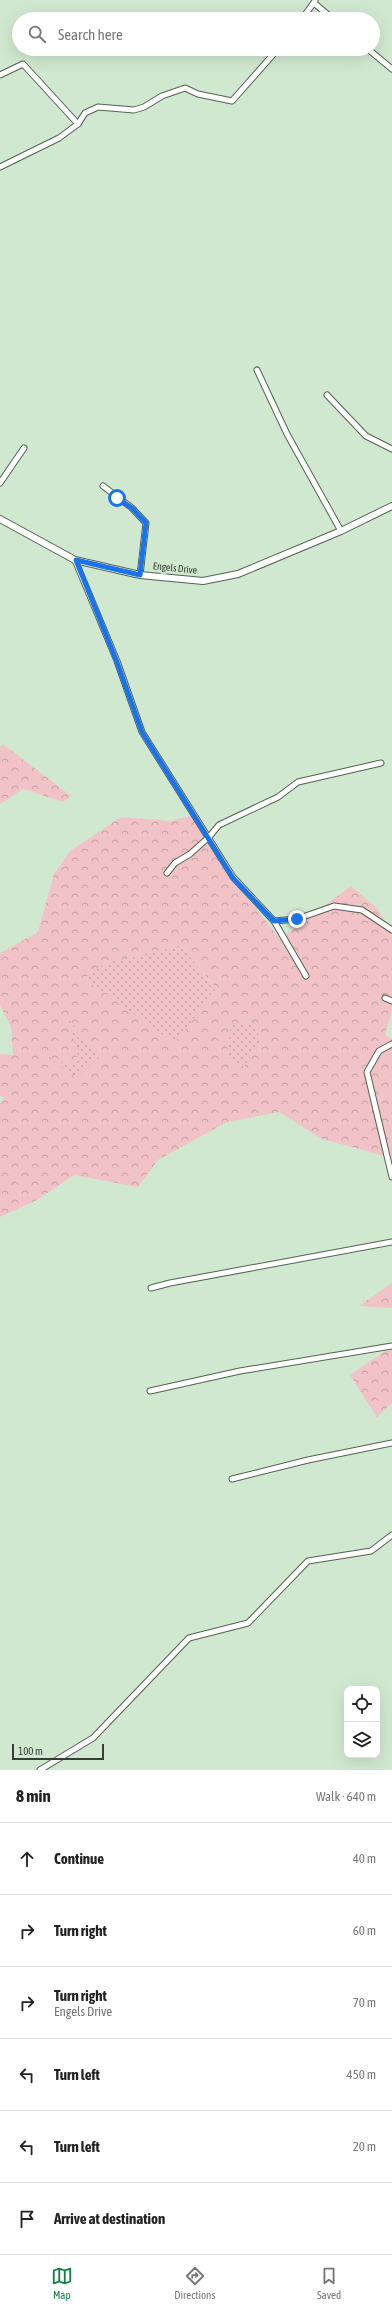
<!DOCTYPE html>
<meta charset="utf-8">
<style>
body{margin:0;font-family:"Asap Condensed",sans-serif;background:#f6f6f6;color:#222}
.controls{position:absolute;right:12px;bottom:12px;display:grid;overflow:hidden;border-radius:8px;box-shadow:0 4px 16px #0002}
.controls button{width:36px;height:36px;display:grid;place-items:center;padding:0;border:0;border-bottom:1px solid #e0e0e0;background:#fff;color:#222;font:20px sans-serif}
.scale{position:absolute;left:12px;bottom:10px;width:92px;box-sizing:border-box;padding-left:4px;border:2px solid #353e35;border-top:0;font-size:11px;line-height:14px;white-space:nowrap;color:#353e35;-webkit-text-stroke:3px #d1e8d0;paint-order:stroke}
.stop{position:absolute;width:12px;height:12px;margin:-9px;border:3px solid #1a73e8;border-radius:50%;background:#fff}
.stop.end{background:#1a73e8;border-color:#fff;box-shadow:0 1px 4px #0008}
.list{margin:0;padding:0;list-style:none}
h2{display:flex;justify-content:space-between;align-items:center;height:52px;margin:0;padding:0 16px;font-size:17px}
h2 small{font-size:13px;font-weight:400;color:#767676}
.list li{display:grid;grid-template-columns:26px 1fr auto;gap:12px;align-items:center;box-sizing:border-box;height:72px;padding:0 16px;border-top:1px solid #e0e0e0}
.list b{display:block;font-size:15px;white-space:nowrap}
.list p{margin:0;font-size:13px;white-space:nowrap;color:#767676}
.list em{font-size:13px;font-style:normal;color:#767676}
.icon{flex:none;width:22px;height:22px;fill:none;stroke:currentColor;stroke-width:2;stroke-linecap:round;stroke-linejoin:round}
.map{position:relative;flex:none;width:392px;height:1770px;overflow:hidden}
.search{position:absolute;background:#fff;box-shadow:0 4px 16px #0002;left:12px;right:12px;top:12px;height:44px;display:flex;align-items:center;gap:10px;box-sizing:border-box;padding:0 14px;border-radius:22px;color:#767676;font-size:15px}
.sheet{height:484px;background:#fff}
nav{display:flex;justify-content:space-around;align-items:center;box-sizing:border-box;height:56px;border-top:1px solid #e0e0e0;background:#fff;font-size:11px;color:#767676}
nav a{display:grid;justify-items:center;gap:2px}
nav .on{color:#0b8043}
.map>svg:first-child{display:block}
.grass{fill:url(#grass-dots)}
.forest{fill:url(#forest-crowns);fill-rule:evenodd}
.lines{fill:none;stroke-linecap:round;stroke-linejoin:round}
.minor-casing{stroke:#50634e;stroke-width:7}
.tertiary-casing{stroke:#50634e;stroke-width:8}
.minor{stroke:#fff;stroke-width:5}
.tertiary{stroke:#fff;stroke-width:6}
.route{stroke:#1a73e8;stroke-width:5}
.labels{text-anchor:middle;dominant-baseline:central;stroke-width:4;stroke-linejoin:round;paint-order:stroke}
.street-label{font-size:10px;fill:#353e35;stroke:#d1e8d0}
</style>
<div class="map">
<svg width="392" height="1770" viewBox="0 0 392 1770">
<defs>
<pattern id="grass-dots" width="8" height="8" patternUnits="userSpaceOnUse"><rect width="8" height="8" fill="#f1c3c7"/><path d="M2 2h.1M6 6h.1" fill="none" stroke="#c4a0a2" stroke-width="1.8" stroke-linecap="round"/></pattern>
<pattern id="forest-crowns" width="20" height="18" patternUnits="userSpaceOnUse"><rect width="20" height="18" fill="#f1c3c7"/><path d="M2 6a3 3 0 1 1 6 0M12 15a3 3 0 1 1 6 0" fill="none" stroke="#c4a0a2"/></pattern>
</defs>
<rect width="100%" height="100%" fill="#d1e8d0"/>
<!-- grass -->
<g class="grass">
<polygon points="180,945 218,990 174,1044 84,978 106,963"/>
<polygon points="67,1017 99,1057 78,1078 39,1053"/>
<polygon points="255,1022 261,1043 244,1066 226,1060 231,1025"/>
</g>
<!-- forest -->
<g class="forest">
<polygon points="3,744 71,796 63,802 23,789 0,804 0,747"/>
<path d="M198,814L243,892L280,939L351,886L377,908L392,932V1011L385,1035L392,1039V1158L322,1139L279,1112L227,1122L158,1160L138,1187L74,1175L37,1200L0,1217V1103L5,1099L0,1095V1054L13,1055L11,1027L0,1005V953L38,932L54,874L70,851L121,817L171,821ZM180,945L218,990L174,1043L84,978L106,963ZM68,1018L99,1057L78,1077L42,1054L68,1065L78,1056ZM255,1022L261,1043L244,1066L226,1060L231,1025Z"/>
<polygon points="392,1283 392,1308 359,1306"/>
<polygon points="392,1346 392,1403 377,1417 350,1375"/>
</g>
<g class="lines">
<defs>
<g id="minor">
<polyline points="314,3 333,19"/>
<polyline points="302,19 315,1"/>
<polyline points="368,49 392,69"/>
<polyline points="0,75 23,64 78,124"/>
<polyline points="0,167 59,138 78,124 85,113 98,107 134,110 144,107 162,96 185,88 198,94 232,101 278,49"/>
<polyline points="257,370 287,434 341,531"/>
<polyline points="327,395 366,436 392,449"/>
<polyline points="0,483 24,448"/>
<polyline points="103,486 132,508 146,523 140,575"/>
<polyline points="75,560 117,661 142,732 233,877 274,921 297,919 334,906 362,910 392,930"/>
<polyline points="167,873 175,863 190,854 209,837 219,825 278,797 298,782 381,763"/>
<polyline points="274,921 306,976"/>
<polyline points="385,998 392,1001"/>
<polyline points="392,1044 379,1051 367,1072 392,1177"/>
<polyline points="151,1288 170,1283 392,1242"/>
<polyline points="150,1391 240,1371 392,1346"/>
<polyline points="232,1479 308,1460 392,1443"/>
<polyline points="40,1770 93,1738 189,1638 248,1623 308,1561 371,1551 392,1535"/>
</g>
<polyline id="tertiary" points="0,519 75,560 140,575 203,581 238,574 341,531 392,506"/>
</defs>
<!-- minor casing -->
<use href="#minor" class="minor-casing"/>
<!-- tertiary casing -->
<use href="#tertiary" class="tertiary-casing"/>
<!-- minor -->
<use href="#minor" class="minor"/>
<!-- tertiary -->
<use href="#tertiary" class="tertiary"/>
</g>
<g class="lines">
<!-- route -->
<polyline class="route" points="117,498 132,508 146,523 140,575 76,560 117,662 142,732 233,878 274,921 297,919"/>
</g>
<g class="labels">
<!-- street labels -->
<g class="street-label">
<text transform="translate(175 568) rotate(6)">Engels Drive</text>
</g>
</g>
</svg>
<div class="controls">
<button><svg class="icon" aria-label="locate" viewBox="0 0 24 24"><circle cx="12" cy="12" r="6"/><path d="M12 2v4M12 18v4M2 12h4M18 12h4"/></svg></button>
<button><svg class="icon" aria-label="layers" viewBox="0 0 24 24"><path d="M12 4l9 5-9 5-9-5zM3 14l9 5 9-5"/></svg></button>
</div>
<div class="scale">100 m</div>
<div class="stop" style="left:117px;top:498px"></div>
<div class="stop end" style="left:297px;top:919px"></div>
<div class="search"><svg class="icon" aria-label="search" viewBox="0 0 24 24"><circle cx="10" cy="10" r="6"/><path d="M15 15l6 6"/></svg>Search here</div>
</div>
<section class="sheet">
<h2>8 min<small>Walk · 640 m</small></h2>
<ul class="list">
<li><svg class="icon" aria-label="ahead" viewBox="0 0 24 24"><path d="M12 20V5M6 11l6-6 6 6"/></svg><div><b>Continue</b></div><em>40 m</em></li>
<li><svg class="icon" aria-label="right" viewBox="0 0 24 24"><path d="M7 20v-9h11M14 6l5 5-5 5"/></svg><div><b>Turn right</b></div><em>60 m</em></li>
<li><svg class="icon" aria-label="right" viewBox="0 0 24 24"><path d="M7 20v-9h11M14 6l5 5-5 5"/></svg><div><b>Turn right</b><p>Engels Drive</p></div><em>70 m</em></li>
<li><svg class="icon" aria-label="left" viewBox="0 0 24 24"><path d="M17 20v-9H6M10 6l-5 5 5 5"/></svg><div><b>Turn left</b></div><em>450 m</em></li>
<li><svg class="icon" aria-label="left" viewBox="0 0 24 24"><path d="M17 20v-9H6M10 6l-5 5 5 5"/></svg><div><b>Turn left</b></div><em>20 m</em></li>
<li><svg class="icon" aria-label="arrive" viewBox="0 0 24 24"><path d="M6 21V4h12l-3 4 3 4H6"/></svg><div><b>Arrive at destination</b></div></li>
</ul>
</section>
<nav>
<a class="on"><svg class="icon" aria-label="map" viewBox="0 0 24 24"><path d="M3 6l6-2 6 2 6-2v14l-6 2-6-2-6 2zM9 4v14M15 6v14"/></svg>Map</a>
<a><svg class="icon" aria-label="directions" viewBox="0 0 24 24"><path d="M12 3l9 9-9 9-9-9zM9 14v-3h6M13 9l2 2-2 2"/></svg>Directions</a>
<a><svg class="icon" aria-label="saved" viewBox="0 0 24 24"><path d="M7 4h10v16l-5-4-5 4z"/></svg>Saved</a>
</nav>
